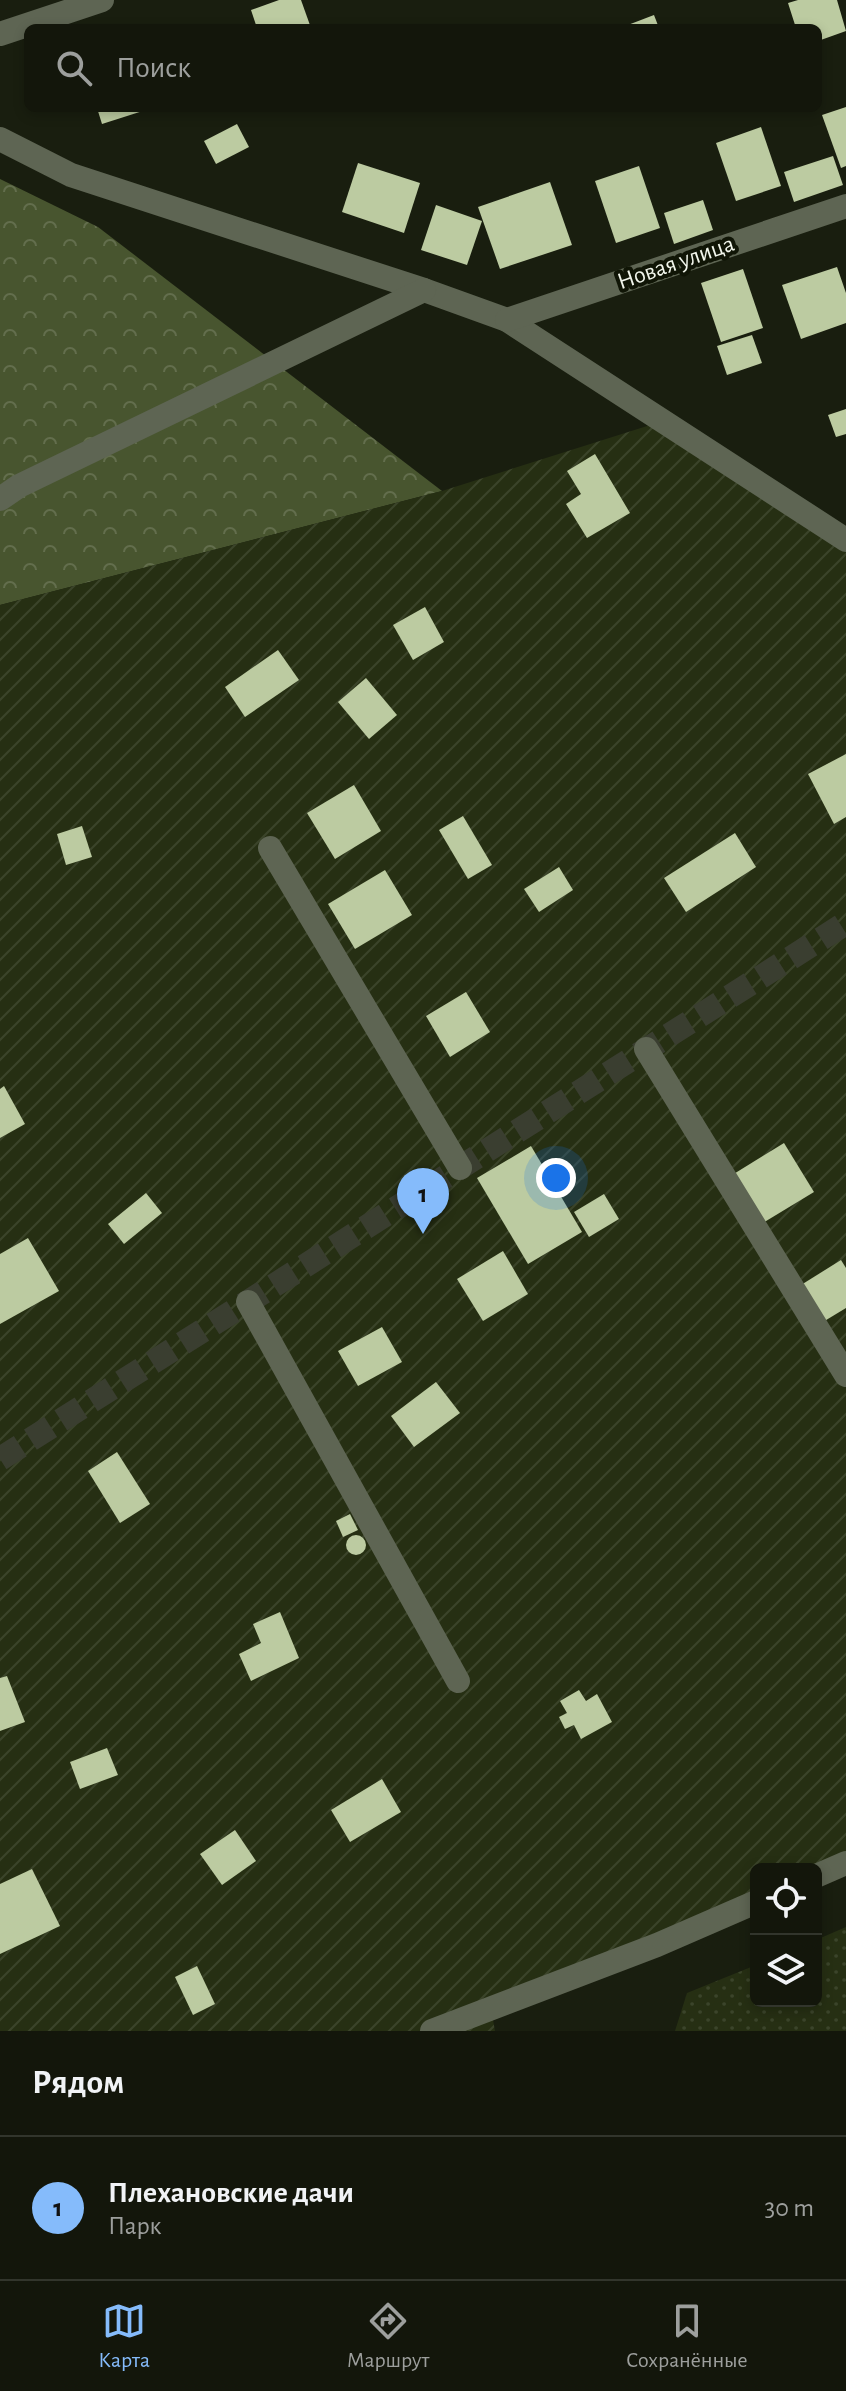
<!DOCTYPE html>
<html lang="ru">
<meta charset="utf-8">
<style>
body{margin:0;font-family:"Alegreya Sans",sans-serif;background:#1c1f14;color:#f1f3f6}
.controls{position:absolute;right:24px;bottom:24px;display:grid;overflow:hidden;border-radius:12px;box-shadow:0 4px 12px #0003}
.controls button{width:72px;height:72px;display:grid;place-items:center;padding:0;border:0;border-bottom:2px solid #32352c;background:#13160b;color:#f1f3f6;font:40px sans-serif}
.you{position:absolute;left:556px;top:1178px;width:28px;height:28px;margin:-20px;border:6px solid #fff;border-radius:50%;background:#1a73e8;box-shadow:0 0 0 12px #1a73e833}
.badge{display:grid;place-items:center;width:52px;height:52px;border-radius:50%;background:#85bbfb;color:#111;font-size:26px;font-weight:700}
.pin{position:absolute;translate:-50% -66px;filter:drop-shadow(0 2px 4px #0008)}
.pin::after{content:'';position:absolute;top:42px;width:28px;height:24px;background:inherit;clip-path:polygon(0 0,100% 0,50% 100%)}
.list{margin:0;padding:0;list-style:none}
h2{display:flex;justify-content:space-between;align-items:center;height:104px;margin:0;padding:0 32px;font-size:34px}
h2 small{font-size:26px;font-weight:400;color:#9d9f9d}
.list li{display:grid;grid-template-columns:52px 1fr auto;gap:24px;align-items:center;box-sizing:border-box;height:144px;padding:0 32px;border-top:2px solid #32352c}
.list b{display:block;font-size:30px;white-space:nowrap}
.list p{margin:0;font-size:26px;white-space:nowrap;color:#9d9f9d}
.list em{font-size:26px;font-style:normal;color:#9d9f9d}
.icon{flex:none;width:44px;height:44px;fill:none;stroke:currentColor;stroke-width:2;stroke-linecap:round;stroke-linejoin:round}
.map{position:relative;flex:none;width:846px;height:2031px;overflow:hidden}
.search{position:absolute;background:#13160b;box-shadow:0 4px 12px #0003;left:24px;right:24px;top:24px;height:88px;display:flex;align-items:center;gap:20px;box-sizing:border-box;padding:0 28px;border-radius:12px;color:#9d9f9d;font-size:30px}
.sheet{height:248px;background:#13160b}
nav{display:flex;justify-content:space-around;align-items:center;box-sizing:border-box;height:112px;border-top:2px solid #32352c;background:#13160b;font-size:22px;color:#9d9f9d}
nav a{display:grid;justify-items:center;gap:4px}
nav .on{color:#85bbfb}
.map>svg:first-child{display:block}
.grass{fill:url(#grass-dots)}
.forest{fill:url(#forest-crowns)}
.garden{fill:url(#garden-furrows)}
.building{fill:#bccba1}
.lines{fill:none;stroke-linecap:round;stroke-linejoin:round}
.minor-tunnel{stroke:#3a3e30;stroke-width:24;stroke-dasharray:24 12;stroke-linecap:butt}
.minor{stroke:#5e6553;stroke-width:24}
.labels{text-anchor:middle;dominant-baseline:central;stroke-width:8;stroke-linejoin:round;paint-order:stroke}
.street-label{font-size:24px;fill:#f2f6ec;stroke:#101506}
</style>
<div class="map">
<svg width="846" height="2031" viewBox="0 0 846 2031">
<defs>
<pattern id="grass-dots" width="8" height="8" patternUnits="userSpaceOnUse" patternTransform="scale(2)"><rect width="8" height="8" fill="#262f13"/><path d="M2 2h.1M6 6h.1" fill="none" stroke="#3b442a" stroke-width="1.8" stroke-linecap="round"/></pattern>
<pattern id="forest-crowns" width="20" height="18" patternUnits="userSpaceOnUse" patternTransform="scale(2)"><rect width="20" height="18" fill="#48552f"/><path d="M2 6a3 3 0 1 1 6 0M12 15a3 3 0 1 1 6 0" fill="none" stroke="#636e4d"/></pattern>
<pattern id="garden-furrows" width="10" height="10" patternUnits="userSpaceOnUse" patternTransform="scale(2)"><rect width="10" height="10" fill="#262f13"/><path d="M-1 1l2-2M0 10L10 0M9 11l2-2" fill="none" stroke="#3b442a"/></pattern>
</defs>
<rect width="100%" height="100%" fill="#191e0f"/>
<!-- grass -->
<polygon class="grass" points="846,1927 846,2031 675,2031 687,1993 756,1965 756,2001 816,2001 816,1940"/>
<!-- forest -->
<polygon class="forest" points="0,179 98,227 442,491 0,605"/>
<!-- garden -->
<polygon class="garden" points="663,421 846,540 846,1863 816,1869 756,1869 756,1902 491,2009 495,2031 0,2031 0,605 442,491"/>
<!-- building -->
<g class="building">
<polygon points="279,0 301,0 311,28 257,28 251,10"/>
<polygon points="798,0 837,0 846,31 818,41 818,28 796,28 788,3"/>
<polygon points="654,15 659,28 620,28"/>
<polygon points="846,107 846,166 841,168 822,115"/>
<polygon points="97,108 149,108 149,109 102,124"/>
<polygon points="237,124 249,147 216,164 204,141"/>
<polygon points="761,127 781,186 736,201 716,143"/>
<polygon points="833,156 843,185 794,202 784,172"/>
<polygon points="358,163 420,183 404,233 342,212"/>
<polygon points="639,166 660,228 616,243 595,181"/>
<polygon points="550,182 572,245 500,269 478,207"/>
<polygon points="703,200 713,230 674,244 664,213"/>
<polygon points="436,205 482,221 467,265 421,250"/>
<polygon points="837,267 846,293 846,323 801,339 782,285"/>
<polygon points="743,269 763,328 721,342 701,283"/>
<polygon points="752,335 762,363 727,375 717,346"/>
<polygon points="846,409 846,434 836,437 828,415"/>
<polygon points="595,454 630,513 587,538 566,504 581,494 567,471"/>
<polygon points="425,607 444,642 413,660 393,625"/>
<polygon points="278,650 299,680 245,717 225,687"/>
<polygon points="366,678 397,715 369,739 338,702"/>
<polygon points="846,754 846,817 834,824 808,774"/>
<polygon points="354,785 381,831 335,859 307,813"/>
<polygon points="463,816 492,865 468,879 439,830"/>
<polygon points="82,826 92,857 66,865 57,834"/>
<polygon points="735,833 756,867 686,912 664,878"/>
<polygon points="559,867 573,890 539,912 524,889"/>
<polygon points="385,870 412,915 355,949 328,904"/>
<polygon points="466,992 490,1032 450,1057 426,1016"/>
<polygon points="4,1086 25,1124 0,1138 0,1089"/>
<polygon points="784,1143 814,1192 753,1229 724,1180"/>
<polygon points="531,1146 582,1232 528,1264 477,1178"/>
<polygon points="146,1193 162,1213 124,1244 108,1224"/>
<polygon points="604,1194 619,1219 589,1237 574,1212"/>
<polygon points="28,1238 59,1291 0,1324 0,1254"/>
<polygon points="503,1251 528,1294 483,1321 457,1279"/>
<polygon points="841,1260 846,1268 846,1308 808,1331 785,1295"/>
<polygon points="382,1327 402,1362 358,1386 338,1351"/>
<polygon points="436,1382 460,1413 414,1447 391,1416"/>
<polygon points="117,1452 150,1504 120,1523 88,1471"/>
<polygon points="350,1514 358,1530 343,1537 336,1521"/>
<circle cx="356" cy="1545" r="10"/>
<polygon points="280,1612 299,1658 251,1681 239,1654 261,1643 253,1624"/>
<polygon points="7,1676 25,1722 0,1731 0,1678"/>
<polygon points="579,1690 586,1701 597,1694 612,1722 581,1739 574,1725 565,1729 559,1717 567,1713 560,1701"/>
<polygon points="107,1748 118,1775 80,1789 70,1762"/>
<polygon points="382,1779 401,1812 350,1842 331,1810"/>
<polygon points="235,1830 256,1861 222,1885 200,1854"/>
<polygon points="32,1869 60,1926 0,1954 0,1884"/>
<polygon points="197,1966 215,2004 193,2015 175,1977"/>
</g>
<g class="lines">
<!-- minor-tunnel -->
<polyline class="minor-tunnel" points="0,1459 846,923"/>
<!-- minor -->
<g class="minor">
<polyline points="0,34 102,0"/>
<polyline points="0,139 71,175 424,290 507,320 846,540"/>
<polyline points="507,320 846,206"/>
<polyline points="0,499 19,486 424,290"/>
<polyline points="270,848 460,1168"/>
<polyline points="646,1049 846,1375"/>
<polyline points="248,1302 458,1681"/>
<polyline points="816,1876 846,1863"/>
<polyline points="432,2031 657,1945 756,1902"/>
</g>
</g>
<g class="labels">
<!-- street labels -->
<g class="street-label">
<text transform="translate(676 263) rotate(-19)">Новая улица</text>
</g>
</g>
</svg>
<div class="controls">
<button><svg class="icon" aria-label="locate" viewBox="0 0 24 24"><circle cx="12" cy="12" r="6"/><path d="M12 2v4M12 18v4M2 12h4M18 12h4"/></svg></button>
<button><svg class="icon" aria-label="layers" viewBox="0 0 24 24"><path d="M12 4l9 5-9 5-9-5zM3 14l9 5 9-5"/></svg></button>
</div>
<div class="you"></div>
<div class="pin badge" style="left:423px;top:1234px">1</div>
<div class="search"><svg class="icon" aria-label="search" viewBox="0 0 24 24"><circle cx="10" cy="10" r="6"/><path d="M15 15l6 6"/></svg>Поиск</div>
</div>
<section class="sheet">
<h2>Рядом<small></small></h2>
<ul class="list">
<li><span class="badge">1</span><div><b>Плехановские дачи</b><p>Парк</p></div><em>30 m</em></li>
</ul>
</section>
<nav>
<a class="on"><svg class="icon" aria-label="map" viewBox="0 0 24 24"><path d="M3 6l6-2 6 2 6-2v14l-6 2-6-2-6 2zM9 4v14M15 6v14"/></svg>Карта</a>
<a><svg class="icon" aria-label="directions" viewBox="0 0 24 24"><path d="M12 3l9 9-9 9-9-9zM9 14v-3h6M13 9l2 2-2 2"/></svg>Маршрут</a>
<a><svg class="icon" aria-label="saved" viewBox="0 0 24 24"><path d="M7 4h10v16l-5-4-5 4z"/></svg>Сохранённые</a>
</nav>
